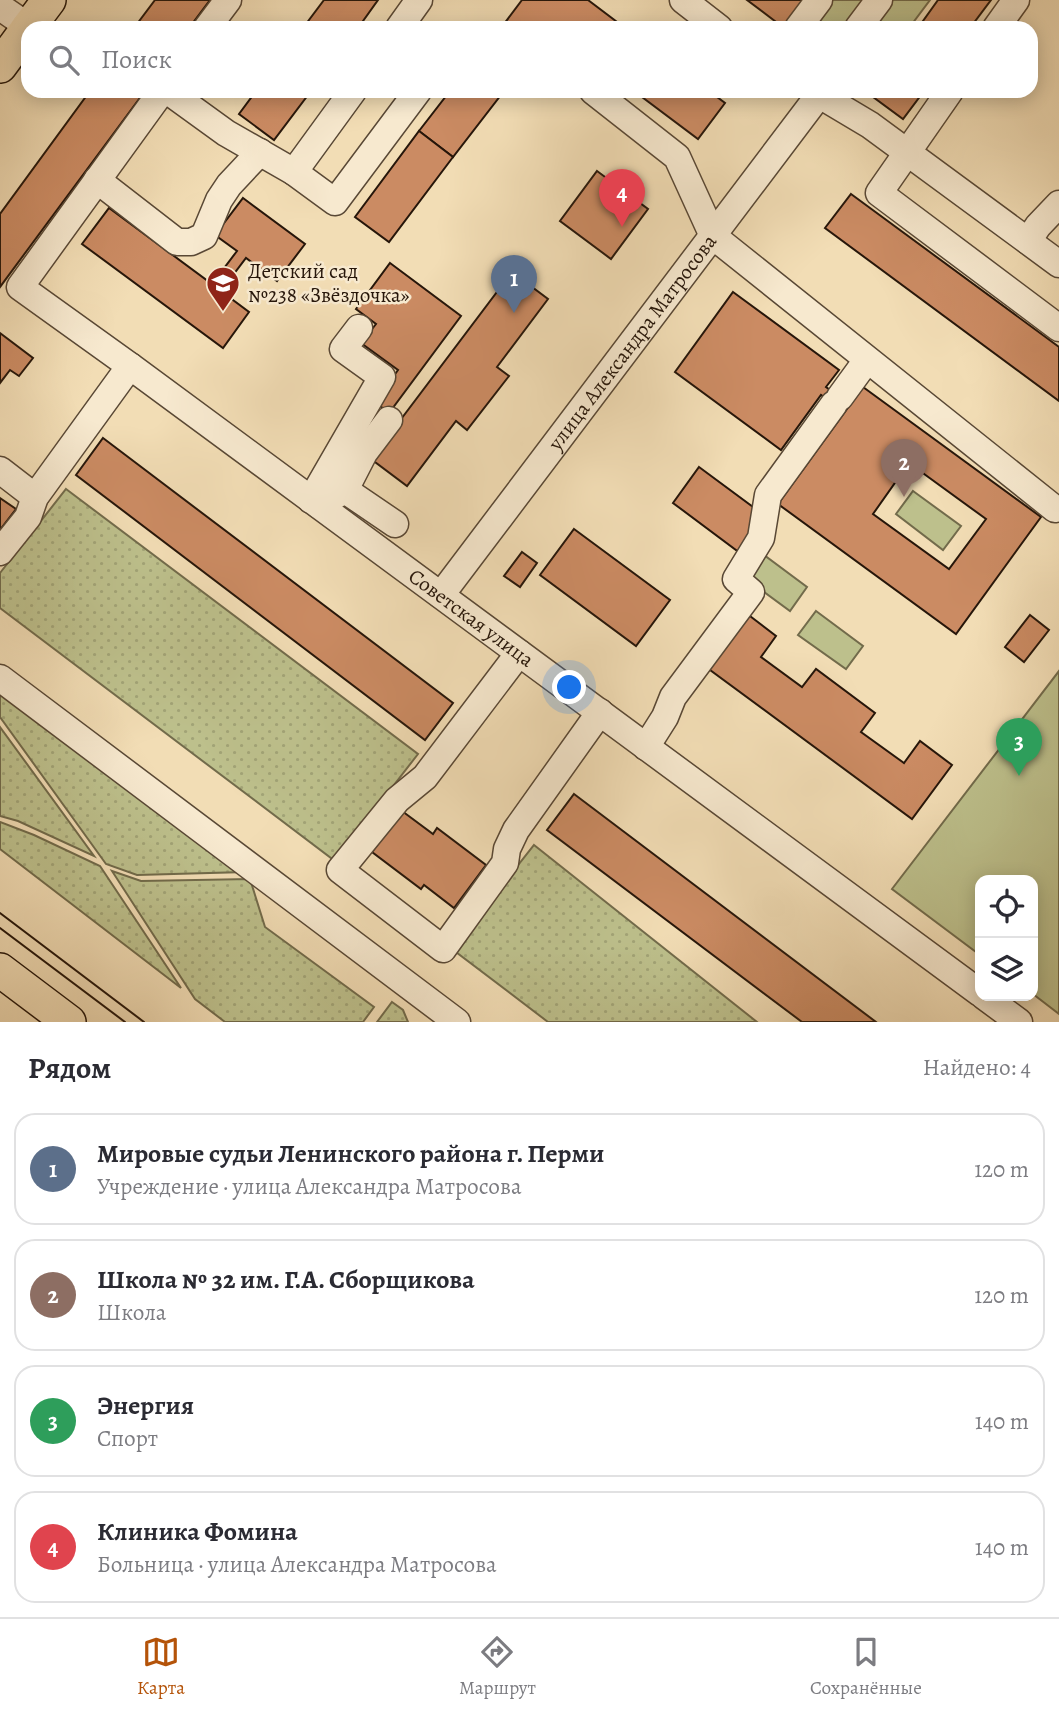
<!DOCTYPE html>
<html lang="ru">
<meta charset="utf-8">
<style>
body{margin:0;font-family:Alegreya,serif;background:#f7f7f7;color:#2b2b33}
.controls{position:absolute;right:21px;bottom:21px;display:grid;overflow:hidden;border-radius:14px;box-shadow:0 4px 18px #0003}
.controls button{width:63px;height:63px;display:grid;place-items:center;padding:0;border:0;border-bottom:2px solid #e1e1e2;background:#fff;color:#2b2b33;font:35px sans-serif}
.you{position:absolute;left:570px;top:688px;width:24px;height:24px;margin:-18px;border:5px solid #fff;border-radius:50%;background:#1a73e8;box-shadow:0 0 0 10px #1a73e833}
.badge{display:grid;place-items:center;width:46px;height:46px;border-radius:50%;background:#b45309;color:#fff;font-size:23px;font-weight:700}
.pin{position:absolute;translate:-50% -58px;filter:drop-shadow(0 2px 4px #0008)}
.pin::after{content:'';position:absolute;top:37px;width:24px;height:21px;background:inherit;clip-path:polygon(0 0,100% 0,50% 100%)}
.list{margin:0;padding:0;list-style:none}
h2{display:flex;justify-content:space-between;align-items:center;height:91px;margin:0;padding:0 28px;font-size:30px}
h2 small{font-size:23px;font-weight:400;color:#7c7c81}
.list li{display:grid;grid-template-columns:46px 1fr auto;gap:21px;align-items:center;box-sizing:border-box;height:112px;margin:0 14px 14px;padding:0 14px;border:2px solid #e1e1e2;border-radius:21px}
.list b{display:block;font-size:26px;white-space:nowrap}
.list p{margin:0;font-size:23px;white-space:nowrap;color:#7c7c81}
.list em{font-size:23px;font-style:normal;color:#7c7c81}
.icon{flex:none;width:38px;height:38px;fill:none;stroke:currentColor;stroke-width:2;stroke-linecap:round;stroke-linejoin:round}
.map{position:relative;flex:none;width:1059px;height:1022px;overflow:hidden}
.search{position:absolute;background:#fff;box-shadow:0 4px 18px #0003;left:21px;right:21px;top:21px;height:77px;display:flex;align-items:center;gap:18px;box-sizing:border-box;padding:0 24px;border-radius:21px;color:#7c7c81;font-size:26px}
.sheet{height:595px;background:#fff}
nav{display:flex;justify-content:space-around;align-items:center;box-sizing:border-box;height:98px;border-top:2px solid #e1e1e2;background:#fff;font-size:19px;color:#7c7c81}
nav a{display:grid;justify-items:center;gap:4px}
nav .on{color:#b45309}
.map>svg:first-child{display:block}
.grass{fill:url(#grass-dots);stroke:#726b4b;stroke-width:2}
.park{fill:#bdc08c;stroke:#726b4b;stroke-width:2}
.building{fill:#cb8b63;stroke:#26160a;stroke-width:2;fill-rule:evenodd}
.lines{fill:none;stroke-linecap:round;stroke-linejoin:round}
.minor-casing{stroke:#594835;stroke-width:29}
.major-casing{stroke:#26160a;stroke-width:36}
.minor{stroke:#f7e9cf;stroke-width:26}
.major{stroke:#f2ddb5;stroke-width:33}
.tram{stroke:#26160a;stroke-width:2}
.labels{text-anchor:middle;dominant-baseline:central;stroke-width:5;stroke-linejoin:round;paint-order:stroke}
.poi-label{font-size:21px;fill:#26160a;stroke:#f7e9cf;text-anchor:start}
.street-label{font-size:21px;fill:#26160a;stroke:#f7e9cf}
</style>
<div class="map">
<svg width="1059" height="1022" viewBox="0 0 1059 1022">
<defs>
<pattern id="grass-dots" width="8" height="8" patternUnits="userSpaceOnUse" patternTransform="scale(1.75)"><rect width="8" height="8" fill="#bdc08c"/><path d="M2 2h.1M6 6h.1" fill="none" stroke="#a2a477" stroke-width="1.8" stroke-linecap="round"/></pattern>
</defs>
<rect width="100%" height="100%" fill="#f2ddb5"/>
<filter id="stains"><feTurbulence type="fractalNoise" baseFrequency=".00286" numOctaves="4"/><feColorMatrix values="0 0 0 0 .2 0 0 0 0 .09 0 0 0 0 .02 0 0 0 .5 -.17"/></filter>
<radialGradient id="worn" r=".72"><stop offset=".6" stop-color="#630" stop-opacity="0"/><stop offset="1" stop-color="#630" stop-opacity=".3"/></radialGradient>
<!-- grass -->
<g class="grass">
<polygon points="66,489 418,754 335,861 0,608 0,573"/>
<polygon points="0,688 244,872 137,875 106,864 0,717"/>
<polygon points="0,727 94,856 18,821 0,816"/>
<polygon points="0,822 34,835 100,866 181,988 0,849"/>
<polygon points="534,845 757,1022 548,1022 452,949"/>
<polygon points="112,871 141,881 250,879 265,927 374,1007 363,1022 225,1022 195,999"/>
<polygon points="392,1002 403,1010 408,1022 377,1022"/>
</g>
<!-- park -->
<g class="park">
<polygon points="829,0 930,0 909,28 808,28"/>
<polygon points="913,491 961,526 943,550 896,514"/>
<polygon points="760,552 807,587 790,611 742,576"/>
<polygon points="816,611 863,646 846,669 798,635"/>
<polygon points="1059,671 1059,1014 1033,994 1033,880 980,880 980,955 892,889"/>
</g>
<!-- building -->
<g class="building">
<polygon points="155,0 210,0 189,28 134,28"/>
<polygon points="324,0 378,0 358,28 303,28"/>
<polygon points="522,0 588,0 625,28 501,28"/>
<polygon points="747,0 811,0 790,28 784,28"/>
<polygon points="938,0 991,0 970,28 918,28"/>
<polygon points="90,91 145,91 0,287 0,214"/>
<polygon points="256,91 311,91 274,140 239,114"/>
<polygon points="450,91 504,91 453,157 419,131"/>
<polygon points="634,91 709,91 725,103 698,139"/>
<polygon points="871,91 924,91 903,119 869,94"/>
<polygon points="419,131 453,157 389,242 355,217"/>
<polygon points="597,171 648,209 611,259 560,221"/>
<polygon points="851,194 1059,347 1059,401 825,228"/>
<polygon points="243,198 305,244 277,281 246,258 221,291 249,312 223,348 82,244 109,208 212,284 237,251 215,235"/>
<polygon points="390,263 461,316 389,413 375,402 398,370 361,343 376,324 356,309"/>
<polygon points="512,272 548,299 497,367 509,376 467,430 456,421 407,486 371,459"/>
<polygon points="733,292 839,370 826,387 851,405 845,412 821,395 781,450 675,372"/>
<polygon points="0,333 33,358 19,376 10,370 0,383"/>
<path d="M863,387L1041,517L956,634L778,504ZM909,463L986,519L949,569L873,514Z"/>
<polygon points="103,438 453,703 425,740 76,475"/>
<polygon points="699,467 753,507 750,538 740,553 673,503"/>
<polygon points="0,498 16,509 0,530"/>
<polygon points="574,529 670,600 636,646 540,575"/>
<polygon points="522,552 537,563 520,587 504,576"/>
<polygon points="746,613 776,636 761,657 802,687 816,669 875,713 861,732 904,763 920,741 952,765 912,819 706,667"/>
<polygon points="1030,615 1049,630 1024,662 1005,647"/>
<polygon points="574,794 876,1022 802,1022 547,830"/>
<polygon points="402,811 433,834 437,828 486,865 454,908 424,885 421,889 372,852"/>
</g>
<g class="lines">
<defs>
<g id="minor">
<polyline points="683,0 719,28"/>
<polyline points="0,7 29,27"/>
<polyline points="207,28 228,0"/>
<polyline points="399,28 419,0"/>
<polyline points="798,28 819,0"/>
<polyline points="858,28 879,0"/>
<polyline points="996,28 1016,0"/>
<polyline points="168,91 226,133 294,172"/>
<polyline points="353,91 294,172 335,202 418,91"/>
<polyline points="593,91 677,157 713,236 1055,509"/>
<polyline points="813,91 870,125 1059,264"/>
<polyline points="950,91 879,193 1059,328"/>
<polyline points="97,180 177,242 191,242 204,236 219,200 229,185 260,152"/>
<polyline points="1028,241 1038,226 1059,204"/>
<path id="s1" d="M130,366L980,993"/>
<polyline points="840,397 867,360"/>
<polyline points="0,470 35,497"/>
<polyline points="345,490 364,453 389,420"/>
<polyline points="311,500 382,377 343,349 359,328"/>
<polyline points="319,505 345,490 395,524"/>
<polyline points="0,552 28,517 35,497 130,366 20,287 162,91"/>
<path id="s2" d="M441,595L822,91"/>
<polyline points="519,653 425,777 397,800 340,870 443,949 505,863 507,849 516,830 600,712"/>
<polyline points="0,678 457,1022"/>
<polyline points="646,747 665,717 673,697 751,592 736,579 761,538 768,495 834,404"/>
<polyline points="984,996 1019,1022"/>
</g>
<g id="major">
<polyline points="28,28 49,0"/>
<polyline points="0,66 28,28"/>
<polyline points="0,970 69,1022"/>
</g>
</defs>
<!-- minor casing -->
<use href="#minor" class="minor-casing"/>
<!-- major casing -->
<use href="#major" class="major-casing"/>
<!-- minor -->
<use href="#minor" class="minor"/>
<!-- major -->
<use href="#major" class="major"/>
<!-- tram -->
<g class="tram">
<polyline points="0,913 144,1022"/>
<polyline points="0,928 125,1022"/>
</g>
</g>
<!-- icons -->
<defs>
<symbol id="school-pin" viewBox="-11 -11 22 30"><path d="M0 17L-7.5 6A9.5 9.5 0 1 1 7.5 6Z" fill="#8f2418" stroke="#f7e9cf"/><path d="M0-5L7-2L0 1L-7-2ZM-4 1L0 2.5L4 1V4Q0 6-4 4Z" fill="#fff"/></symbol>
</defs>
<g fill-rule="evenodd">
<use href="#school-pin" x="204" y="264" width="38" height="52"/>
</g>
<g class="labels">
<!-- poi labels -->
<g class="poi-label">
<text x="248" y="271">Детский сад<tspan x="248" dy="24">№238 «Звёздочка»</tspan></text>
</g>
<!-- street labels -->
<g class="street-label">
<text stroke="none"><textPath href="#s2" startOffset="317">улица Александра Матросова</textPath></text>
<text stroke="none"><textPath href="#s1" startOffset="424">Советская улица</textPath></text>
</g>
</g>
<rect width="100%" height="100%" filter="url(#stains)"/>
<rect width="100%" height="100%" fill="url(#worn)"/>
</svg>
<div class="controls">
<button><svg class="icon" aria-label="locate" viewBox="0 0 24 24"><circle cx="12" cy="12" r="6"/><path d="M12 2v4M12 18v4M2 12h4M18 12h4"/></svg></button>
<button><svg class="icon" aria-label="layers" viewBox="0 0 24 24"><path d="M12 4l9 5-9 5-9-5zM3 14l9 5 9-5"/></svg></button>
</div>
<div class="you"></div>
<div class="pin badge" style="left:514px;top:313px;background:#5c6f8a">1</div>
<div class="pin badge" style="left:904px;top:497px;background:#8d6e63">2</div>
<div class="pin badge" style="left:1019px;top:776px;background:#2e9e5b">3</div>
<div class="pin badge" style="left:622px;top:227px;background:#e0444e">4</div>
<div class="search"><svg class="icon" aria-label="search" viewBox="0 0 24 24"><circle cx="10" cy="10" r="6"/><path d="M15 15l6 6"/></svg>Поиск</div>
</div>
<section class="sheet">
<h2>Рядом<small>Найдено: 4</small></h2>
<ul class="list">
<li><span class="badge" style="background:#5c6f8a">1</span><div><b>Мировые судьи Ленинского района г. Перми</b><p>Учреждение · улица Александра Матросова</p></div><em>120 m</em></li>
<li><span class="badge" style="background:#8d6e63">2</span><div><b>Школа № 32 им. Г.А. Сборщикова</b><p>Школа</p></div><em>120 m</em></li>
<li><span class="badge" style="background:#2e9e5b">3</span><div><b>Энергия</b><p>Спорт</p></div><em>140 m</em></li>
<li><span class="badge" style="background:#e0444e">4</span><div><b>Клиника Фомина</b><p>Больница · улица Александра Матросова</p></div><em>140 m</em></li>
</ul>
</section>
<nav>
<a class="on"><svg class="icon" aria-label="map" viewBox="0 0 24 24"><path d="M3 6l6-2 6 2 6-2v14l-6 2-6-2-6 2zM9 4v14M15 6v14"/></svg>Карта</a>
<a><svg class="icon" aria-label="directions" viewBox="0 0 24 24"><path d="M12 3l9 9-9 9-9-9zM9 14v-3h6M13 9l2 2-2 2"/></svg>Маршрут</a>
<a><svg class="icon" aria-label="saved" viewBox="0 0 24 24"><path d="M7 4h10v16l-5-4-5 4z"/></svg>Сохранённые</a>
</nav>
